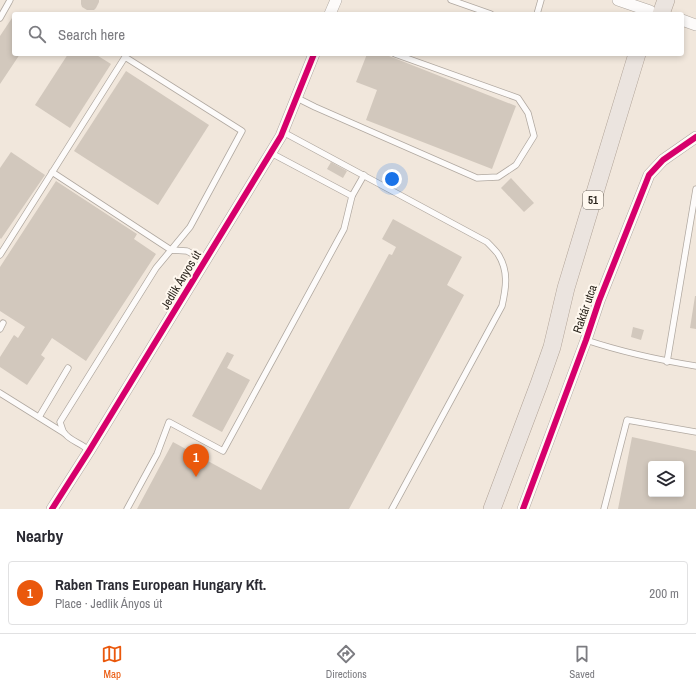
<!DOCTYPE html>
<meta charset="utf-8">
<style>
body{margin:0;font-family:"Archivo Narrow",sans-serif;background:#f7f7f7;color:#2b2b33}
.controls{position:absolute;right:12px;bottom:12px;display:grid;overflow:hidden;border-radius:4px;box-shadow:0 2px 6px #0003}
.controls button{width:36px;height:36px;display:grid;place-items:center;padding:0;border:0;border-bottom:1px solid #e1e1e2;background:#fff;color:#2b2b33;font:20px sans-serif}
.you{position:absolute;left:392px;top:179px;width:14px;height:14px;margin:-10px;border:3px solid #fff;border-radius:50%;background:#1a73e8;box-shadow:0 0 0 6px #1a73e833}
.badge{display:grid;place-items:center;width:26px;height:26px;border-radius:50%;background:#ea580c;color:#fff;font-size:13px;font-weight:700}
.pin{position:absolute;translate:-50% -33px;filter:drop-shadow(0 1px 2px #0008)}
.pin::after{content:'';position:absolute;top:21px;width:14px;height:12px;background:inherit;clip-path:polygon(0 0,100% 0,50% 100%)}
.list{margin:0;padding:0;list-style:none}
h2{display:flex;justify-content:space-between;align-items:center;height:52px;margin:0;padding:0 16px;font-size:17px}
h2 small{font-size:13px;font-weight:400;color:#7c7c81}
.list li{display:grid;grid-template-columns:26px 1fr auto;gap:12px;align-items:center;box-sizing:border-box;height:64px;margin:0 8px 8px;padding:0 8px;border:1px solid #e1e1e2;border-radius:4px}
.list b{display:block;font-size:15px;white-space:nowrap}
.list p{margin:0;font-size:13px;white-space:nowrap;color:#7c7c81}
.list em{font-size:13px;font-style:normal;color:#7c7c81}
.icon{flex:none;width:22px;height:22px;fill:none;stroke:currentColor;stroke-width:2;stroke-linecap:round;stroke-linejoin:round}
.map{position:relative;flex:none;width:696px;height:509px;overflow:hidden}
.search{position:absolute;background:#fff;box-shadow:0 2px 6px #0003;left:12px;right:12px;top:12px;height:44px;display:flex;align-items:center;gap:10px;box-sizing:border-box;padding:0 14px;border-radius:4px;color:#7c7c81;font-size:15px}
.sheet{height:124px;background:#fff}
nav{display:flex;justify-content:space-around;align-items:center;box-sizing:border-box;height:56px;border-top:1px solid #e1e1e2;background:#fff;font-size:11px;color:#7c7c81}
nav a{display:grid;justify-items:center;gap:2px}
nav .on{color:#ea580c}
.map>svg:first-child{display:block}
.building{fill:#d2c8bd;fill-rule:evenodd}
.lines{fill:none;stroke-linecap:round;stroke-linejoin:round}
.lane-casing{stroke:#b0a8a0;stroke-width:7}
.street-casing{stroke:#b0a8a0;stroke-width:12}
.primary-casing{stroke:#b0a296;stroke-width:18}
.lane{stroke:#fdfbfa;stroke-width:5.5}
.street{stroke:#fdfbfa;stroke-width:11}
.primary{stroke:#ebe4df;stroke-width:17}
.cycleway-casing{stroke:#fff8ef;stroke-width:8}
.cycleway{stroke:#d6006c;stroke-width:6}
.labels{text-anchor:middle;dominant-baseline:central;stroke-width:4;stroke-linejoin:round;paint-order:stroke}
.shield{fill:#fff8ef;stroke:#6b645c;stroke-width:1}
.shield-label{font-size:11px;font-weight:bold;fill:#2b251d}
.street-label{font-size:12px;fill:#2b251d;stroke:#fff8ef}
</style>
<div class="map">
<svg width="696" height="509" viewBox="0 0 696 509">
<rect width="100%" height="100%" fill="#f1e7dc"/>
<!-- building -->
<g class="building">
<polygon points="81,0 99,0 99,2 96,8 94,10 87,10 82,7 81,4"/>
<polygon points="14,15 14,54 20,54 0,84 0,36"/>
<polygon points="68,54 95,54 111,64 70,128 35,105"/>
<polygon points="367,54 384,54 516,106 492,169 366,120 377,90 356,82"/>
<polygon points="126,71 209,125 158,205 74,151"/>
<polygon points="11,152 45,175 1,239 0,238 0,168"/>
<polygon points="331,162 347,171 343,178 327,169"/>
<polygon points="511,178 534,203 524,212 501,188"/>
<polygon points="56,181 137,234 134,239 156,254 86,361 52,338 41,355 45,358 27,385 0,367 0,357 14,335 18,338 25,327 0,311 0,267"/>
<polygon points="393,219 462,257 447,285 464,295 349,509 137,509 173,442 261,490 389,254 392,255 396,247 382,239"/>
<polygon points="695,296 696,296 696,329 690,328"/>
<polygon points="633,327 644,330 641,340 631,337"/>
<polygon points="227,352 234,355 227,368 250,380 222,432 192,416"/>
<path d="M632,437L696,451V509H618ZM651,464H681V494H651Z"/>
</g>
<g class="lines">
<defs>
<g id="lane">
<polyline points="451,0 491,14"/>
<polyline points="537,14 541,0"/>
<polyline points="0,18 9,2 10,0"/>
<polyline points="297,98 315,107 477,178 498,177 516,165 534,136 528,113 518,98 395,54"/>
<path d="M283,132L487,242C491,246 495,250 498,254C509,271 506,288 502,306L392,509"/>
<polyline points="271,153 352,196"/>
<path d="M0,255C41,189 83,123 125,57L242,131L190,227L171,250L52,172"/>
<polyline points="0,329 3,323"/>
<path d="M586,340C622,352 659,360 696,366"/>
<polyline points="667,362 696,189"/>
<polyline points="0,393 64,433"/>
<polyline points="39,417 68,368"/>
<path d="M89,451C83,443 68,441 63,431C62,428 61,425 60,422L156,268L171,250L187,251L205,261"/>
<polyline points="127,509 157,454 169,422 223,451 344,229 352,196 364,175"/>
<polyline points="604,509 627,420 696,432"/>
</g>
<g id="street">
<polyline points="618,0 650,11"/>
<polyline points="330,14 336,0"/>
<polyline points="682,20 696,25"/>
<polyline points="52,509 89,451 281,136 314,54"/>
<polyline points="523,509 586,340 599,301 649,175 663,160 696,137"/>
</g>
<g id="primary">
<polyline points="661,14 666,0"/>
<polyline points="492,509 539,384 552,347 566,288 637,54"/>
</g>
</defs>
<!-- lane casing -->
<use href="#lane" class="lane-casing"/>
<!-- street casing -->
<use href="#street" class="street-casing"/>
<!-- primary casing -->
<use href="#primary" class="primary-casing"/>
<!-- lane -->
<use href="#lane" class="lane"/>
<!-- street -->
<use href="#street" class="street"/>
<!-- primary -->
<use href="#primary" class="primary"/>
<defs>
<g id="cycleway">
<polyline points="52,509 89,451 281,136 314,54"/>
<polyline points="523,509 586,340 599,301 649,175 663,160 696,137"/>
</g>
</defs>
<!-- cycleway casing -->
<use href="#cycleway" class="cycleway-casing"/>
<!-- cycleway -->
<use href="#cycleway" class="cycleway"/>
</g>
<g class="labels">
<!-- shield labels -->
<rect class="shield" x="583" y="191" width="20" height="18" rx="3"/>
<g class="shield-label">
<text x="593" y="200">51</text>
</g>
<!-- street labels -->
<g class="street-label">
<text transform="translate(181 280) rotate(-59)">Jedlik Ányos út</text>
<text transform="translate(585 309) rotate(-71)">Raktár utca</text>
</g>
</g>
</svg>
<div class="controls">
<button><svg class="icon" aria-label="layers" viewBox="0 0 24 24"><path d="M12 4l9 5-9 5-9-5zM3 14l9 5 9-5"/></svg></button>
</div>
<div class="you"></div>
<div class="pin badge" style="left:196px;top:477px">1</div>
<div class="search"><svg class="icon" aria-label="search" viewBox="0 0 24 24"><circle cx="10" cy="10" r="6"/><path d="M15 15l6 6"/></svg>Search here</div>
</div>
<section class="sheet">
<h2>Nearby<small></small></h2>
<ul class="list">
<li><span class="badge">1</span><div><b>Raben Trans European Hungary Kft.</b><p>Place · Jedlik Ányos út</p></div><em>200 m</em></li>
</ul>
</section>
<nav>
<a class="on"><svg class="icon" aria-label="map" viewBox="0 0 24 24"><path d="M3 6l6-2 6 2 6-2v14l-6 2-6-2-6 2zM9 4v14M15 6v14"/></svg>Map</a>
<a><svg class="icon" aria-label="directions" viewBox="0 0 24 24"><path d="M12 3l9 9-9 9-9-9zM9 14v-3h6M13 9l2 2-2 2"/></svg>Directions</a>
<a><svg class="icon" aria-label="saved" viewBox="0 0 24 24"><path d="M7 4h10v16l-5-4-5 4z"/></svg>Saved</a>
</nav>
